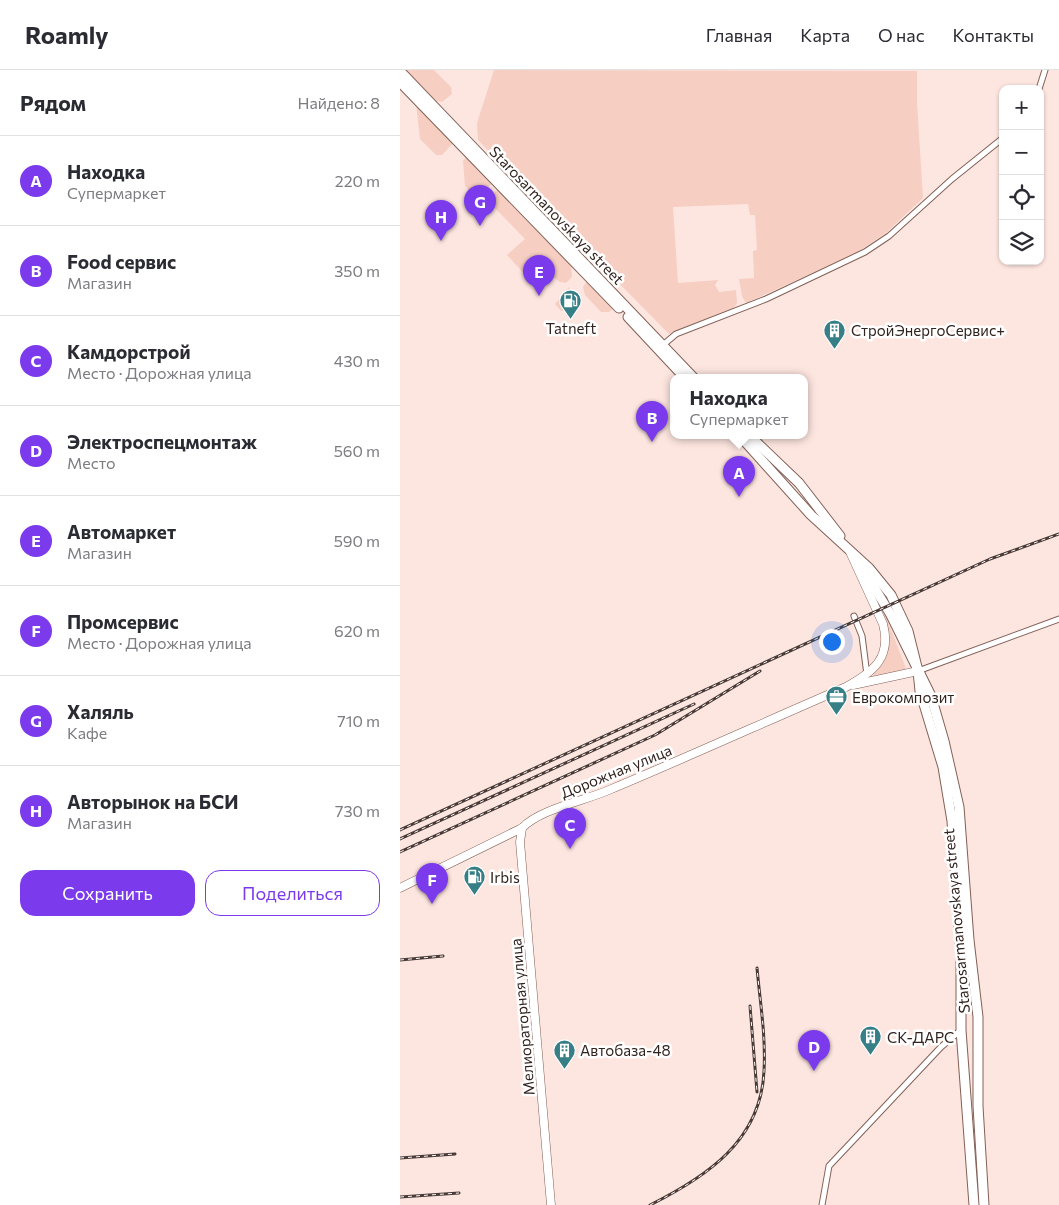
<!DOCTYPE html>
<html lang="ru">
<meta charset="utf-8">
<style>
body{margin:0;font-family:Commissioner,sans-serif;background:#f2f2f3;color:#2b2b33}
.controls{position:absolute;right:15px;top:15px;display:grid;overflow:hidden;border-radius:10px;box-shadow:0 1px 4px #0004}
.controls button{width:45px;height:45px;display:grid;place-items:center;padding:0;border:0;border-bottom:1px solid #e1e1e2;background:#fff;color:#2b2b33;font:25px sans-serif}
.you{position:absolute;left:431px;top:571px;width:18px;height:18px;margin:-12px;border:4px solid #fff;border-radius:50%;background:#1a73e8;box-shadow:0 0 0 8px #1a73e833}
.badge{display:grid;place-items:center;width:32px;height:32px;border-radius:50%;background:#7c3aed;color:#fff;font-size:16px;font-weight:700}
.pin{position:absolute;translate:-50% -41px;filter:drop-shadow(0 1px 2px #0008)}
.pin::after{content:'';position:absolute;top:26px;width:18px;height:15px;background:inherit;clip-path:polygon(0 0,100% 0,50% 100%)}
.popup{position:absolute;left:270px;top:304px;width:138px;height:65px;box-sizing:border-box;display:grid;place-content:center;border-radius:10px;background:#fff;filter:drop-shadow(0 1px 4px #0005);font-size:16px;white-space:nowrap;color:#7c7c81}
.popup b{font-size:19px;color:#2b2b33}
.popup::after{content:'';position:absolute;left:50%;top:100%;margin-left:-10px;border:10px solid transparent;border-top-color:#fff}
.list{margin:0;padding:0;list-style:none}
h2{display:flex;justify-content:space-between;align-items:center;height:65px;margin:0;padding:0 20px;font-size:21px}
h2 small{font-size:16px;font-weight:400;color:#7c7c81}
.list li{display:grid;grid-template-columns:32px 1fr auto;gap:15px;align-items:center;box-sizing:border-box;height:90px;padding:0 20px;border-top:1px solid #e1e1e2}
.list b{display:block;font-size:19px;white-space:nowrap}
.list p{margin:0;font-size:16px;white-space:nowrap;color:#7c7c81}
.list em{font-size:16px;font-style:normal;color:#7c7c81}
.actions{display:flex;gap:10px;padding:15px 20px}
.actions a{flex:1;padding:11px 0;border:1px solid #7c3aed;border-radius:15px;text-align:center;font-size:18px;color:#7c3aed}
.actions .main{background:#7c3aed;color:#fff}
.icon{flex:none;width:28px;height:28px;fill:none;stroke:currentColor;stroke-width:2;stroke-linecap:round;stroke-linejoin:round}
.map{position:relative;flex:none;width:659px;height:1135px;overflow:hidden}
header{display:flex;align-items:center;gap:30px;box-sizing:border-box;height:70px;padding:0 25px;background:#fff;border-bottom:1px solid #e1e1e2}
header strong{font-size:24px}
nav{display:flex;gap:28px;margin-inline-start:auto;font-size:18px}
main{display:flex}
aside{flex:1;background:#fff}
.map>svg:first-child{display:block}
.green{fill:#f6cec2}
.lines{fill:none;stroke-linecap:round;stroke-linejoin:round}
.street-casing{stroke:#826157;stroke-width:7}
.secondary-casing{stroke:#826157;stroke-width:9}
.primary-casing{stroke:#826157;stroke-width:11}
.street{stroke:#fff;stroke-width:5}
.secondary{stroke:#fff;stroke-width:8}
.primary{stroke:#fff;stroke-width:9}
.rail-casing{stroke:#4a3a36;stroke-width:3}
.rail{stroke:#fff;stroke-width:1;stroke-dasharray:4;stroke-linecap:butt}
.labels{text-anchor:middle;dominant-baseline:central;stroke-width:5;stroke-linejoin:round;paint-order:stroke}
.street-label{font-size:15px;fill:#32231f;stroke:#fff}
.poi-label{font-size:15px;fill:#32231f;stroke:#fff;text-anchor:start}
</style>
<header>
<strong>Roamly</strong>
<nav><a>Главная</a><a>Карта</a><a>О нас</a><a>Контакты</a></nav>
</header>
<main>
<aside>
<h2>Рядом<small>Найдено: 8</small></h2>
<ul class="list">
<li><span class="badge">A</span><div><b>Находка</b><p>Супермаркет</p></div><em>220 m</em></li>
<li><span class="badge">B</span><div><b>Food сервис</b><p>Магазин</p></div><em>350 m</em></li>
<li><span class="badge">C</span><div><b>Камдорстрой</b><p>Место · Дорожная улица</p></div><em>430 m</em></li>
<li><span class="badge">D</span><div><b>Электроспецмонтаж</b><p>Место</p></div><em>560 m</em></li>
<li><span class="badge">E</span><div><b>Автомаркет</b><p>Магазин</p></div><em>590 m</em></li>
<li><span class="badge">F</span><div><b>Промсервис</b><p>Место · Дорожная улица</p></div><em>620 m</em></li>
<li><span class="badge">G</span><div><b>Халяль</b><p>Кафе</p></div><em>710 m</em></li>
<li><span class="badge">H</span><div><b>Авторынок на БСИ</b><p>Магазин</p></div><em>730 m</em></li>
</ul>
<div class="actions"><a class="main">Сохранить</a><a>Поделиться</a></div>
</aside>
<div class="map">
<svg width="659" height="1135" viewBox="0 0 659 1135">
<rect width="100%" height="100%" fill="#fee6e0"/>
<!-- green -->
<g class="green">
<polygon points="5,0 34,0 51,17 52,24 42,32 36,31"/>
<polygon points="94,0 517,1 517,33 523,128 487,162 455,184 346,233 342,226 339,209 354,208 353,181 357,180 355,145 350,145 348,134 273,137 278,213 318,210 315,215 319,222 336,220 337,233 334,238 269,264 78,70 77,53"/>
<polygon points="16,33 53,73 42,85 36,85 20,69"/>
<polygon points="67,86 92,113 80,126 75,126 65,116 63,91"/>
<polygon points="99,120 171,195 172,207 166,213 160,212 153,207 142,220 139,220 107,185 125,169 87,130 96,121"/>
<polygon points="187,211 215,237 209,242 201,242 185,225 183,217"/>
<path d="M169,217C172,226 171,232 166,240L161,241L155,234Z"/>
<polygon points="485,544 507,601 471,608 485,587 481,547"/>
</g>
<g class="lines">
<defs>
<g id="street">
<polyline points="639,19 645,0"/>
<polyline points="263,275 276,264 366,229 465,182 489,166 552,109 603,68"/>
<polyline points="454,546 462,566 467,605"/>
<polyline points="518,601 659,549"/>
<polyline points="422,1135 429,1096 541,977 561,960"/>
</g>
<g id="secondary">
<polyline points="453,615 518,601"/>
<polyline points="122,758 120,772 151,1135"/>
<path d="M0,818L122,758C140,739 184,731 209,720C288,687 367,651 446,617C473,602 492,588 483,554L450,482"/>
</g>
<g id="primary">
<polyline points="0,1 294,308"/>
<polyline points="0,12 219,238"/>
<polyline points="228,247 285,308"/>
<polyline points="340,366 411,445 469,498 491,525 508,561 518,601 520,621 543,697 552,751 561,886 561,960 574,1135"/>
<polyline points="350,366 399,413 440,466"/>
<polyline points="463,499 491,545 531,626 544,671 559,737 569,870 578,947 578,1036 584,1135"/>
</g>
</defs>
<!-- street casing -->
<use href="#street" class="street-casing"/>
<!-- secondary casing -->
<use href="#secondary" class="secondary-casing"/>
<!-- primary casing -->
<use href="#primary" class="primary-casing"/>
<!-- street -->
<use href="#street" class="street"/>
<!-- secondary -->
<use href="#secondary" class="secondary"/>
<!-- primary -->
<use href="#primary" class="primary"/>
<defs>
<g id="rail">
<polyline points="0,760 590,489 659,464"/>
<polyline points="0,769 294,634"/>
<polyline points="0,782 255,665 360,601"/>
<polyline points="0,890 43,886"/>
<polyline points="350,936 357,1022"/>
<polyline points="0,1088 55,1084"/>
<polyline points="0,1127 59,1123"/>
<path d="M250,1135C306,1107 361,1071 364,1001C366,966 360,932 357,898"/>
</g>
</defs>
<!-- rail casing -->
<use href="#rail" class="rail-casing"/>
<!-- rail -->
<use href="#rail" class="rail"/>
</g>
<!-- icons -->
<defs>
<symbol id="fuel-pin" viewBox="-11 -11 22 30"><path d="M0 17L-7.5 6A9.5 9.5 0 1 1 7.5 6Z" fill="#377f86" stroke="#fff"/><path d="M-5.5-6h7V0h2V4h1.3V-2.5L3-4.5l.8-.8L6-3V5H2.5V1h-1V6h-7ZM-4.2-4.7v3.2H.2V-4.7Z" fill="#fff"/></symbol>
<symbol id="building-pin" viewBox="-11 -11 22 30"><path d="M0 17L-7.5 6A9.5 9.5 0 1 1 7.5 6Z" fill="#377f86" stroke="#fff"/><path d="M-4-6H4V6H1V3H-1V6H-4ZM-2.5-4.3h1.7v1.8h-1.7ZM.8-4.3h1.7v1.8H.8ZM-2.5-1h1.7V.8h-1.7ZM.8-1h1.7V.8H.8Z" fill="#fff"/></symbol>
<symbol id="office-pin" viewBox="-11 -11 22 30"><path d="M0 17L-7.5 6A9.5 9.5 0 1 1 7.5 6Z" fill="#377f86" stroke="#fff"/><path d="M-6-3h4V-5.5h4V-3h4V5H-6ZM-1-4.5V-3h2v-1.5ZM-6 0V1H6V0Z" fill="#fff"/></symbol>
</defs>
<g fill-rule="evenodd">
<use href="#fuel-pin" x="158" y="218" width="25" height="34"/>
<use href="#building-pin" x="422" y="248" width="25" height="34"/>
<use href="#office-pin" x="424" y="614" width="25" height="34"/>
<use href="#fuel-pin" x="62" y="794" width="25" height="34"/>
<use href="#building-pin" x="458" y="954" width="25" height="34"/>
<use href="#building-pin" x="152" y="968" width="25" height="34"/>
</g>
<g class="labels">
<!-- street labels -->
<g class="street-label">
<text transform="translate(157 145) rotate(46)">Starosarmanovskaya street</text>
<text transform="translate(216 701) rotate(-22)">Дорожная улица</text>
<text transform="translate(556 851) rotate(-95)">Starosarmanovskaya street</text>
<text transform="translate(122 947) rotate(-95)">Мелиораторная улица</text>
</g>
<!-- poi labels -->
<g class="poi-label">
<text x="171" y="258" text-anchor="middle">Tatneft</text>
<text x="451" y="260">СтройЭнергоСервис+</text>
<text x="452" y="627">Еврокомпозит</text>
<text x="90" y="807">Irbis</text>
<text x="487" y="967">СК-ДАРС</text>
<text x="180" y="980">Автобаза-48</text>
</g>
</g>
</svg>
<div class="controls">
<button>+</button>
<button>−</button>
<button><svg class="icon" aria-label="locate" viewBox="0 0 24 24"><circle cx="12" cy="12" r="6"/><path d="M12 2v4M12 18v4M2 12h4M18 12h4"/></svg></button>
<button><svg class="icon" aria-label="layers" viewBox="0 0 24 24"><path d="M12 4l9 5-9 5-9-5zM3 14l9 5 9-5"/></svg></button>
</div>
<div class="you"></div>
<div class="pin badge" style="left:339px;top:427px">A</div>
<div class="popup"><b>Находка</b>Супермаркет</div>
<div class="pin badge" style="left:252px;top:372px">B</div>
<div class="pin badge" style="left:170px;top:779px">C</div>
<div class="pin badge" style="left:414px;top:1001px">D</div>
<div class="pin badge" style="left:139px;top:226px">E</div>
<div class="pin badge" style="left:32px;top:834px">F</div>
<div class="pin badge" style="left:80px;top:156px">G</div>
<div class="pin badge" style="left:41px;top:171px">H</div>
</div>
</main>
